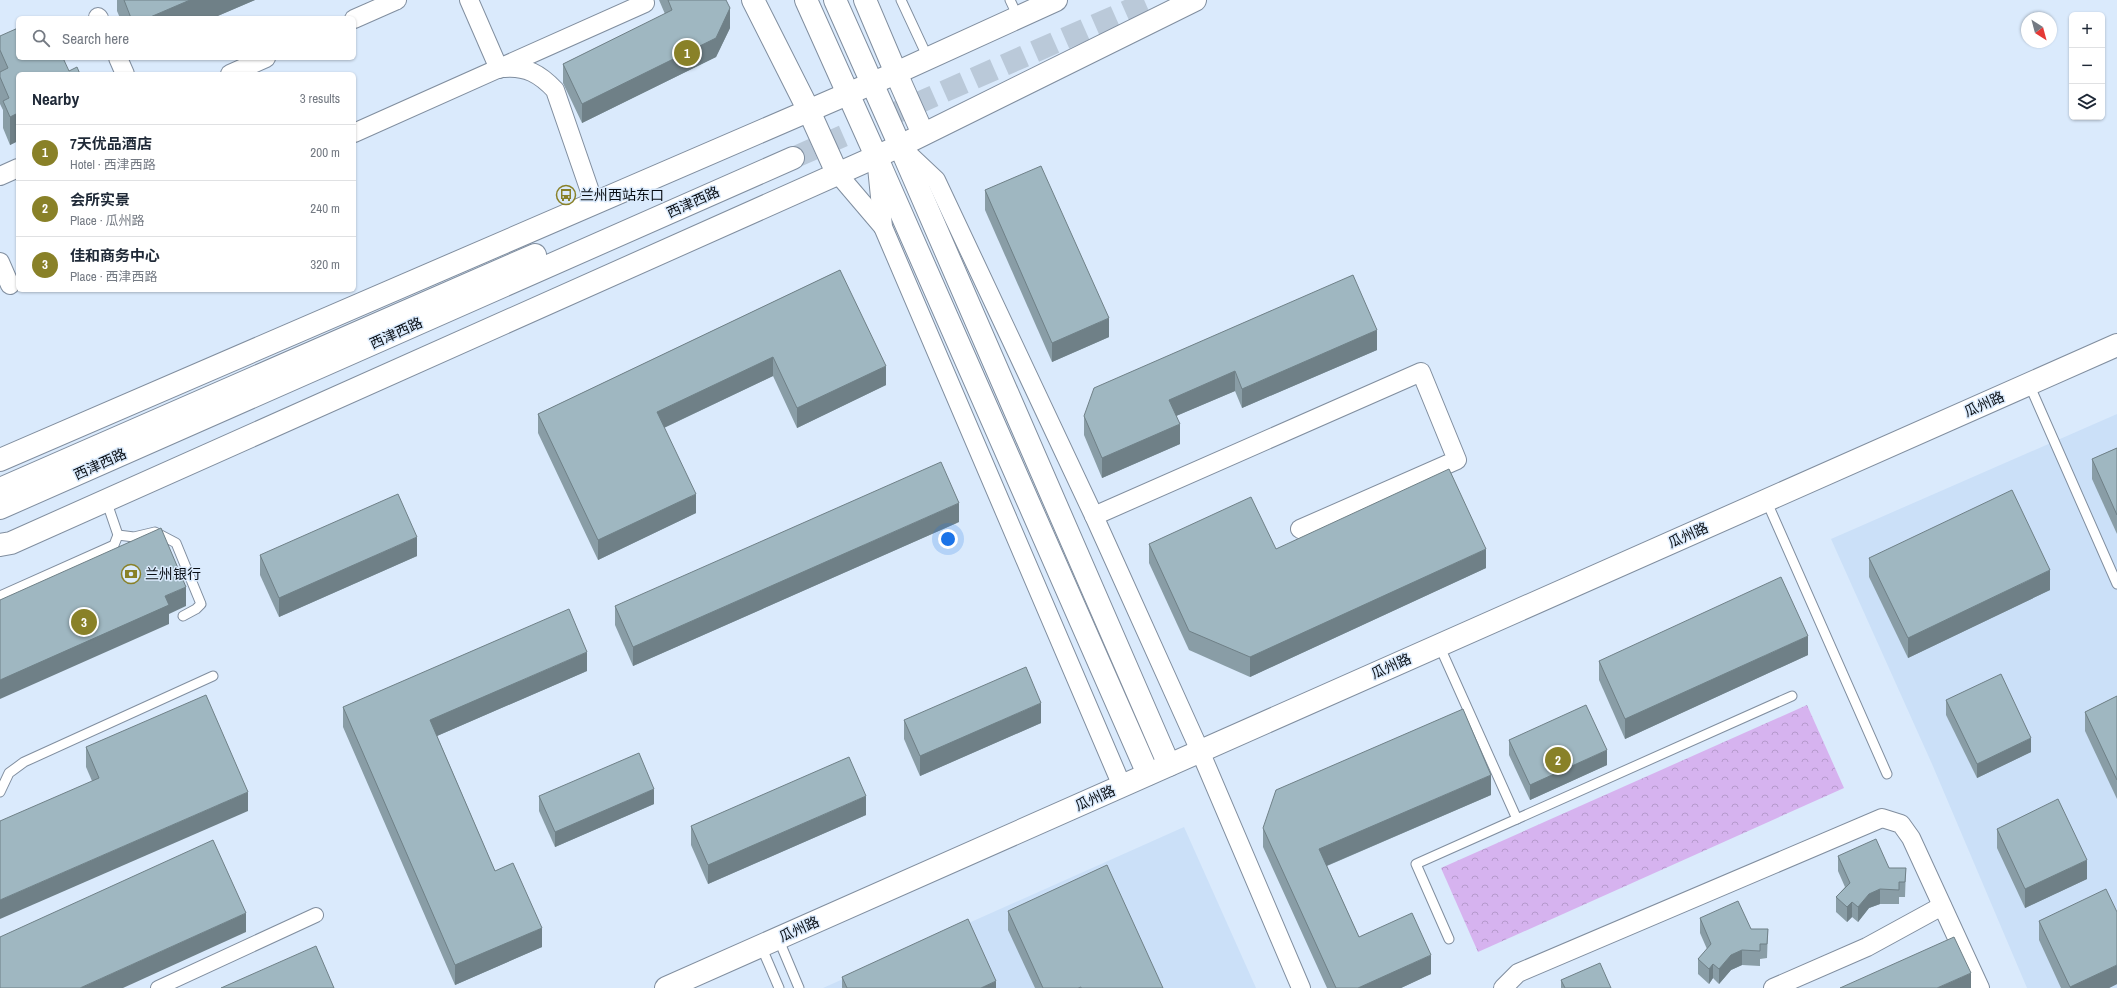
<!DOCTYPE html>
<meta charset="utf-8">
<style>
body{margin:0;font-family:"Archivo Narrow","Noto Sans SC",sans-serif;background:#f2f2f3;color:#1f2937}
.controls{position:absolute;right:12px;top:12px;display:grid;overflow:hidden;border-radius:6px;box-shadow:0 1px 3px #0004}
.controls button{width:36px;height:36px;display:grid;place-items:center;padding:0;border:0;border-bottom:1px solid #e0e1e3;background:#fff;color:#1f2937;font:20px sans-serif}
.compass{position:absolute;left:2021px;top:12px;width:36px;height:36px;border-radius:50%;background:#fff;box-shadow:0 1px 3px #0004;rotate:144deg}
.you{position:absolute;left:948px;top:539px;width:14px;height:14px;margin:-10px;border:3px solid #fff;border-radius:50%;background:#1a73e8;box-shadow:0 0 0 6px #1a73e833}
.badge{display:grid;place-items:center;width:26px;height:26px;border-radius:50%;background:#898128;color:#fff;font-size:13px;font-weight:700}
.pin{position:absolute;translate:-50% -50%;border:2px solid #fff;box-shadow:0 1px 4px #0006}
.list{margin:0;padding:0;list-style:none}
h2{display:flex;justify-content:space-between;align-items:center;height:52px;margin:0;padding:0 16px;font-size:17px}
h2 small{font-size:13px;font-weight:400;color:#747a83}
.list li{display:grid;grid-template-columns:26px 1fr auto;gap:12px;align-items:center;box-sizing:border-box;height:56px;padding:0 16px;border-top:1px solid #e0e1e3}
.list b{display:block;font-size:15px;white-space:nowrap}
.list p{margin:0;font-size:13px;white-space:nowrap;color:#747a83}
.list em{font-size:13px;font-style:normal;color:#747a83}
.icon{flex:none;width:22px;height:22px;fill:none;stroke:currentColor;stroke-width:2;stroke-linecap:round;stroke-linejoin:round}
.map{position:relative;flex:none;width:2117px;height:988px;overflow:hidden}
.search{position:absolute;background:#fff;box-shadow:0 1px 3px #0004;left:16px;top:16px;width:340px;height:44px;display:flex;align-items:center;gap:10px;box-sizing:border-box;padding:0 14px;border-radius:6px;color:#747a83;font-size:15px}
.panel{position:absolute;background:#fff;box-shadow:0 1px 3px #0004;left:16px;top:72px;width:340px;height:220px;border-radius:6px}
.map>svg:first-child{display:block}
.built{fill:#cbe0f8}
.park{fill:url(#park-crowns)}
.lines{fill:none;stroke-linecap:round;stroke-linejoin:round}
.primary-tunnel{stroke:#bac9d9;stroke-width:22;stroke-dasharray:22 11;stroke-linecap:butt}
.service-casing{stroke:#808e9f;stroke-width:11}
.pedestrian-casing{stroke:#808e9f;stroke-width:16}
.minor-casing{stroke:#808e9f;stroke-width:20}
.tertiary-casing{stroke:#808e9f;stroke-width:24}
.secondary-casing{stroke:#808e9f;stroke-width:24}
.primary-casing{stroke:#808e9f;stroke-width:24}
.service{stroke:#fff;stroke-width:9}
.pedestrian{stroke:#fff;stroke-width:14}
.minor{stroke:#fff;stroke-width:18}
.tertiary{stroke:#fff;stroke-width:22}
.secondary{stroke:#fff;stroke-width:22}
.primary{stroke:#fff;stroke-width:22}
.wall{fill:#899da6}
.shaded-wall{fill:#6f8087}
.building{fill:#9fb7c1;stroke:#6f8087}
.labels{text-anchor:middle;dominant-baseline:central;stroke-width:3;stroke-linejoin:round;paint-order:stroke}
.poi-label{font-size:14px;fill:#080d13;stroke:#daeafc;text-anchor:start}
.street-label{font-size:14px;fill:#080d13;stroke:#daeafc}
</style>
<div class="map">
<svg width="2117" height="988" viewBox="0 0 2117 988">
<defs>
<pattern id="park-crowns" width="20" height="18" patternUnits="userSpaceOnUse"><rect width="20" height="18" fill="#d6b3ef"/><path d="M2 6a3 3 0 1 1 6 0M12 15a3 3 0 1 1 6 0" fill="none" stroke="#b699cc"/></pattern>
</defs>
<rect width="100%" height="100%" fill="#daeafc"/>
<!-- built -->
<g class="built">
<polygon points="2117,414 2117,988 2027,988 1932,764 1831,539"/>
<polygon points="1184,827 1256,988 823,988"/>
</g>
<!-- park -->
<polygon class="park" points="1807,705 1844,788 1478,952 1441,868"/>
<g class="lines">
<!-- primary-tunnel -->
<polyline class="primary-tunnel" points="793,158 1152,0"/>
<defs>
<g id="service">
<polyline points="901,0 928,58"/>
<polyline points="1010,0 1018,17"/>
<polyline points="2029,384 2117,584"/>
<polyline points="1766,500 1887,774"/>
<polyline points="118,535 134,537 155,532 176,543 201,604 196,609 183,616"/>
<polyline points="0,596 114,545 118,535 106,500"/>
<polyline points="1439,645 1517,819"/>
<polyline points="0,792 9,773 24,762 213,676"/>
<polyline points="778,938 799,988"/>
<polyline points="1449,939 1416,864 1792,696"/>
<polyline points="761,946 779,988"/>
</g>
<polyline id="pedestrian" points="158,988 316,915"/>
<g id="minor">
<polyline points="469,0 499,69"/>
<polyline points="98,17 99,18"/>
<polyline points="354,19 397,0"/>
<polyline points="118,58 125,74"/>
<path d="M504,68C526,66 540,74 555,90L594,203"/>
<polyline points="230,74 266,58"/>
<polyline points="354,133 645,3 643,0"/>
<polyline points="902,148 936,180 1094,516 1200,751 1301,988"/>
<polyline points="877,167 883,227 1122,786"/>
<polyline points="837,173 883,227"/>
<polyline points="0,176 18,168"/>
<polyline points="0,262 10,285"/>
<polyline points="1094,516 1421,372 1457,460 1300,529"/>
<polyline points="1503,988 1518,973 1882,818 1901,824 1911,838 1980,988"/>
<polyline points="1773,988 1867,947 1942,906"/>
</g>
<g id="tertiary">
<polyline points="900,146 1169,765"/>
<polyline points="876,156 1148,774"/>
<polyline points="666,988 2117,345"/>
</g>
<g id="secondary">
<polyline points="753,0 809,111"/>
<polyline points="806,0 876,156"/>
<polyline points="835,0 900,146"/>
<polyline points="865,0 896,73"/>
</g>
<g id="primary">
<polyline points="896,73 923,134"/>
<polyline points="809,111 837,173"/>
<polyline points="0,460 896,73 1056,0"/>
<polyline points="0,489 535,255"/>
<polyline points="0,508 793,158"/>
<polyline points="0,545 11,543 900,146 1195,0"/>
</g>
</defs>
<!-- service casing -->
<use href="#service" class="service-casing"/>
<!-- pedestrian casing -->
<use href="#pedestrian" class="pedestrian-casing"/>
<!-- minor casing -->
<use href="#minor" class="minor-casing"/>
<!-- tertiary casing -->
<use href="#tertiary" class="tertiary-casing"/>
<!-- secondary casing -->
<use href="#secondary" class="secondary-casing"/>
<!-- primary casing -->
<use href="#primary" class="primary-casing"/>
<!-- service -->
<use href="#service" class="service"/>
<!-- pedestrian -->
<use href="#pedestrian" class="pedestrian"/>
<!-- minor -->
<use href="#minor" class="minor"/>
<!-- tertiary -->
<use href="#tertiary" class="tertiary"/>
<!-- secondary -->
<use href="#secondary" class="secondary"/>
<!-- primary -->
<use href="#primary" class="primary"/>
</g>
<!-- wall -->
<g class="wall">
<polygon points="117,0 255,0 213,18 120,18 117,11"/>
<polygon points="659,0 726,0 730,28 716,57 582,123 563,83 563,64 665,14"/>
<polygon points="0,36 69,71 80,74 18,74 18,141 10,145 3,128 3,110 0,104"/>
<polygon points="985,190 1109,337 1052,362 985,210"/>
<polygon points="840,270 886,385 797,428 773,376 664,428 696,513 598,560 538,433 538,414"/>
<polygon points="1353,275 1377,350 1242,408 1235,391 1176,416 1180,444 1102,478 1084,435 1084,416"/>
<polygon points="2117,448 2117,534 2092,479 2092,459"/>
<polygon points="959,522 633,666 615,625 615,606"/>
<polygon points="1149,544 1276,549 1486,568 1250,677 1189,650 1149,563"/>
<polygon points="260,555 417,556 279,617 260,575"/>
<polygon points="1869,558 2050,590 1908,658 1869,577"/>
<polygon points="1808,655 1625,739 1599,680 1599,661"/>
<polygon points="587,671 437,736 495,871 542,947 455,985 343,727 343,707"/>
<polygon points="2117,696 2117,799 2085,731 2085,712"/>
<polygon points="1946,700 2031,752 1977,778 1946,715"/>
<polygon points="904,720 1041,723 920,776 904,739"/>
<polygon points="1509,740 1607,765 1530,800 1509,755"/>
<polygon points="86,747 248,811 92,781 86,767"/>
<polygon points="1491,795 1327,866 1359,937 1431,974 1401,988 1327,988 1263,847 1263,828"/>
<polygon points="539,796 654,804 555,847 539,811"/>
<polygon points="866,815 708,884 691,845 691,826"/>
<polygon points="1997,829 2087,879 2025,908 1997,848"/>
<polygon points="1838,856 1889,868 1906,868 1905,897 1899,897 1899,904 1880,904 1869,908 1858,922 1852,917 1847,922 1836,912 1836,897 1845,887 1838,871"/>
<polygon points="1008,911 1163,988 1035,988 1008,930"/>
<polygon points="1700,918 1751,929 1768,929 1767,958 1760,959 1760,966 1742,965 1731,970 1719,984 1713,978 1709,984 1698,974 1698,959 1707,949 1700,933"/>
<polygon points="2039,921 2117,984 2109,988 2061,988 2039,940"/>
<polygon points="842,977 996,988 842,988"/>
<polygon points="1561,980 1611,988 1561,988"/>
</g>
<!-- shaded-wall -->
<g class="shaded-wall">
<polygon points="190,0 255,0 213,18 148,18"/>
<polygon points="730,8 730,28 716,57 582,123 582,104"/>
<polygon points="18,113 18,141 10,145 10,117"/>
<polygon points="1109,318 1109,337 1052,362 1052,343"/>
<polygon points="1377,330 1377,350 1242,408 1242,389"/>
<polygon points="773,357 773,376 657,431 657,412"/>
<polygon points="886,366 886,385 797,428 797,408"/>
<polygon points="1235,371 1235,391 1169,419 1169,400"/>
<polygon points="1180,424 1180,444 1102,478 1102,458"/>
<polygon points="696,494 696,513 598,560 598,540"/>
<polygon points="959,503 959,522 633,666 633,647"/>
<polygon points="417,537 417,556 279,617 279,598"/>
<polygon points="1486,549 1486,568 1250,677 1250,657"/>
<polygon points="2050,570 2050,590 1908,658 1908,638"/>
<polygon points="186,587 186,606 169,614 169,624 0,699 0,680 165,596"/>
<polygon points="1808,636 1808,655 1625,739 1625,719"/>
<polygon points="587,652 587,671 430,739 430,720"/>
<polygon points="1041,703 1041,723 920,776 920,756"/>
<polygon points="2031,738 2031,752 1977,778 1977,764"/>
<polygon points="1607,750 1607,765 1530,800 1530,785"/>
<polygon points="1491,775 1491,795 1319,869 1319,849"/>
<polygon points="654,789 654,804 555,847 555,832"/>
<polygon points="248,792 248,811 0,919 0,900"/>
<polygon points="866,796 866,815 708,884 708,865"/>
<polygon points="2087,860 2087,879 2025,908 2025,889"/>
<polygon points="1880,889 1880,904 1869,908 1858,922 1858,907 1869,894"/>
<polygon points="1852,902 1852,917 1847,922 1847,907"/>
<polygon points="246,913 246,932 123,988 80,988"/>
<polygon points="542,928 542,947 455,985 455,965"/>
<polygon points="1742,950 1742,965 1731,970 1719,984 1719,969 1731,955"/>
<polygon points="1431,955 1431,974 1401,988 1358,988"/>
<polygon points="1713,964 1713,978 1709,984 1709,969"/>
<polygon points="2117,965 2117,984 2109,988 2070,988 2070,987"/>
<polygon points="1971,973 1971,988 1937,988"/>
<polygon points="996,981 996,988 981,988"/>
</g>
<!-- building -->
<g class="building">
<polygon points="124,0 190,0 148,18 131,18"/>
<polygon points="668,0 726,0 730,8 716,38 582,104 563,64 672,10"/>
<polygon points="18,28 18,58 63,58 69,71 77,67 80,74 18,74 18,113 10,117 3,101 9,98 0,77 0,72 8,68 0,50 0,36"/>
<polygon points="1041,166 1109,318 1052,343 985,190"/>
<polygon points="840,270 886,366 797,408 773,357 657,412 696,494 598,540 538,414"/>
<polygon points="1353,275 1377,330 1242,389 1235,371 1169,400 1180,424 1102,458 1084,416 1094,388"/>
<polygon points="2117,448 2117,515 2092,459"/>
<polygon points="941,462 959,503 633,647 615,606"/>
<polygon points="1449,469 1486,549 1250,657 1189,631 1149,544 1251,497 1276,549"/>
<polygon points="2012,490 2050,570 1908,638 1869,558"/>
<polygon points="398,494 417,537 279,598 260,555"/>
<polygon points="161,528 186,587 165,596 169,605 0,680 0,600"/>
<polygon points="1781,577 1808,636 1625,719 1599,661"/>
<polygon points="569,609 587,652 430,720 495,871 513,863 542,928 455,965 343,707"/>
<polygon points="1026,667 1041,703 920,756 904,720"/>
<polygon points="2001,674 2031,738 1977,764 1946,700"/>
<polygon points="206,695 248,792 0,900 0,821 99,778 86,747"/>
<polygon points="2117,696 2117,780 2085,712"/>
<polygon points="1586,705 1607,750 1530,785 1509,740"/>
<polygon points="1463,709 1491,775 1319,849 1359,937 1412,913 1431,955 1358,988 1336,988 1263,828 1276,790"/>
<polygon points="639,753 654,789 555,832 539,796"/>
<polygon points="849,757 866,796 708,865 691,826"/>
<polygon points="2058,799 2087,860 2025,889 1997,829"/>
<polygon points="1876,839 1889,868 1906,868 1905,882 1899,882 1899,890 1880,889 1869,894 1858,907 1852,902 1847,907 1836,897 1850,883 1838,856"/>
<polygon points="213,840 246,913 80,988 0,988 0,937"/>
<polygon points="1107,865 1163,988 1081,988 1081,987 1078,988 1043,988 1008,911"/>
<polygon points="2106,889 2117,912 2117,965 2070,987 2039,921"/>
<polygon points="1738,901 1751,929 1768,929 1767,944 1760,944 1760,951 1742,950 1731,955 1719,969 1713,964 1709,969 1698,959 1711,944 1700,918"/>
<polygon points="968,919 996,981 981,988 847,988 842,977"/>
<polygon points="1954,937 1971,973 1937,988 1840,988"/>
<polygon points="316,946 334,988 221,988"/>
<polygon points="1600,963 1611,988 1565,988 1561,980"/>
</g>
<!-- icons -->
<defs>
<symbol id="bus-ring" viewBox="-11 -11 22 22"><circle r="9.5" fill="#daeafc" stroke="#898128" stroke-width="1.5"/><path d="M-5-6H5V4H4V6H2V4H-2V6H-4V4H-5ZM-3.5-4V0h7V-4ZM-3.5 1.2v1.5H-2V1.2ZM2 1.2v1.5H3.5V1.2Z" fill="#898128"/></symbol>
<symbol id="bank-ring" viewBox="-11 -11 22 22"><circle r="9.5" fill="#daeafc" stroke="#898128" stroke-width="1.5"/><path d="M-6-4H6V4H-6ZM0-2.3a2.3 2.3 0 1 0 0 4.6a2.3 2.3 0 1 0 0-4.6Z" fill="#898128"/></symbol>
</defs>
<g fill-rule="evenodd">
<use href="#bus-ring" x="555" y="184" width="22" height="22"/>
<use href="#bank-ring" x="120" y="563" width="22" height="22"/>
</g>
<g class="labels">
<!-- poi labels -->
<g class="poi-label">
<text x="580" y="195">兰州西站东口</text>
<text x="145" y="574">兰州银行</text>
</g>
<!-- street labels -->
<g class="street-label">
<text transform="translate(693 202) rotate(-24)">西津西路</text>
<text transform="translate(396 333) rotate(-24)">西津西路</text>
<text transform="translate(1984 404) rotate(-24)">瓜州路</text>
<text transform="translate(100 464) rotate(-24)">西津西路</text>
<text transform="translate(1688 535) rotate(-24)">瓜州路</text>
<text transform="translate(1391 666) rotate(-24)">瓜州路</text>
<text transform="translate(1095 798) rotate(-24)">瓜州路</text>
<text transform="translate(799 929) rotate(-24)">瓜州路</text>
</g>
</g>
</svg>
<div class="controls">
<button>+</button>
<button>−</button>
<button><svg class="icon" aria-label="layers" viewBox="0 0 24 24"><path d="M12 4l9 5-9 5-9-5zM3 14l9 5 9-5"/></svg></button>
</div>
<svg class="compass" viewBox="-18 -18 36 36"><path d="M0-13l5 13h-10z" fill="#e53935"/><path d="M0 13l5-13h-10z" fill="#747a83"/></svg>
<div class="you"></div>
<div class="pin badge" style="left:687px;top:53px">1</div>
<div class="pin badge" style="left:1558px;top:760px">2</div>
<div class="pin badge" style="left:84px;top:622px">3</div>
<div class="search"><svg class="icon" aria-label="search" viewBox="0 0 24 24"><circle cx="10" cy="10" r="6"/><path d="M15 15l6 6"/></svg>Search here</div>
<section class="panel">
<h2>Nearby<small>3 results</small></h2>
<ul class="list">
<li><span class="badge">1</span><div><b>7天优品酒店</b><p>Hotel · 西津西路</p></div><em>200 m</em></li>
<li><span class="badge">2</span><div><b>会所实景</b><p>Place · 瓜州路</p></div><em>240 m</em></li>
<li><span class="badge">3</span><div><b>佳和商务中心</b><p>Place · 西津西路</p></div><em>320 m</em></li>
</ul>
</section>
</div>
